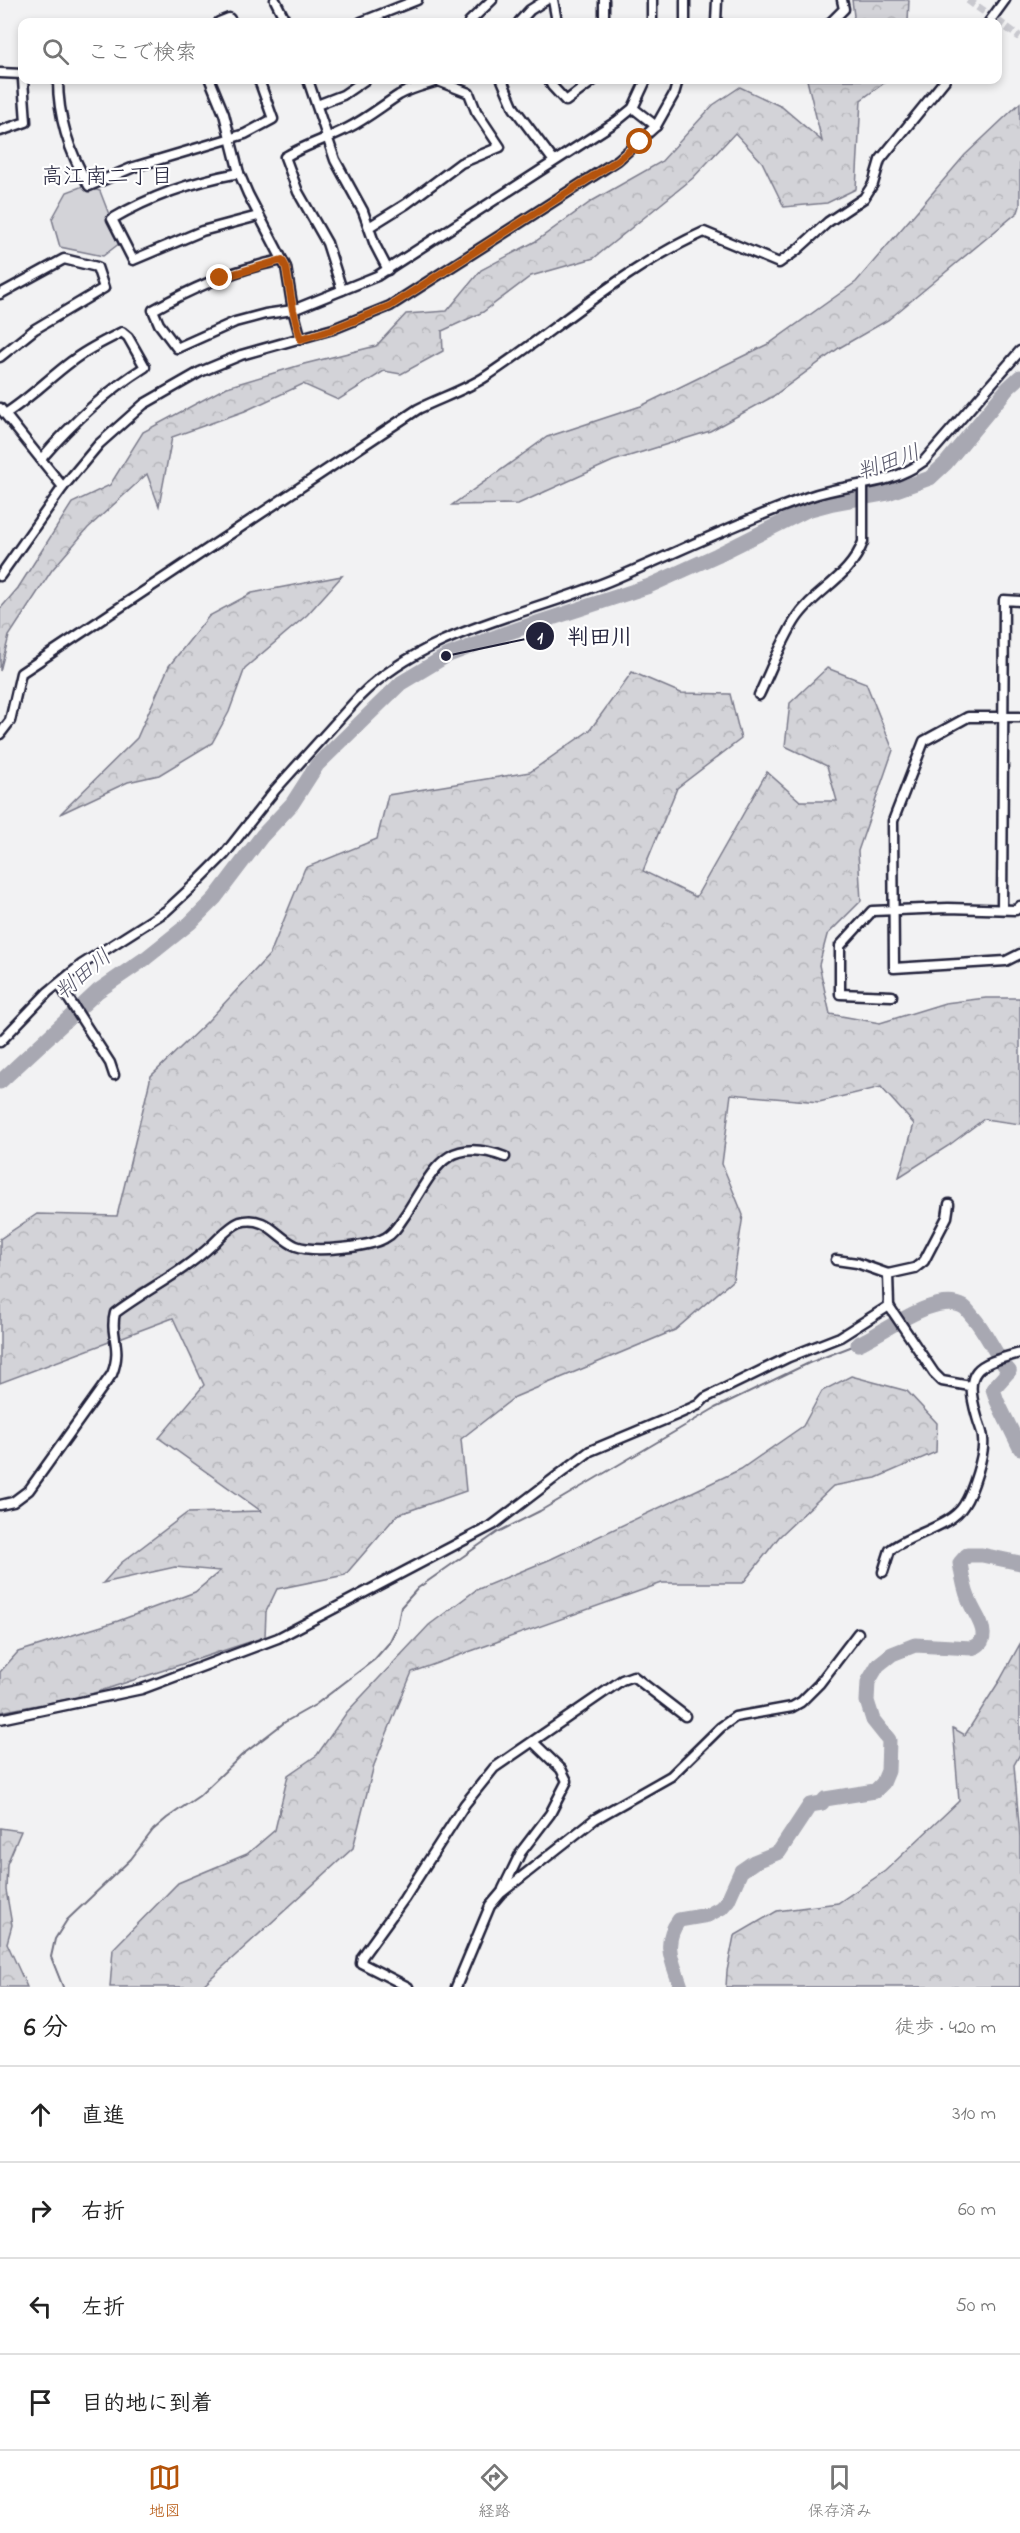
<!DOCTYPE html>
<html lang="ja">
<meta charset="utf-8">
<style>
body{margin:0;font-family:"Indie Flower","Klee One",sans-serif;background:#f6f6f6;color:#222}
.stop{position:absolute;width:18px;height:18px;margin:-14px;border:4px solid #b45309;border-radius:50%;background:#fff}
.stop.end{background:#b45309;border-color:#fff;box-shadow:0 2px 6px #0008}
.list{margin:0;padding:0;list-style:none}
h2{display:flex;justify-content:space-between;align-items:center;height:78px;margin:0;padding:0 24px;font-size:26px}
h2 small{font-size:20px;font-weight:400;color:#767676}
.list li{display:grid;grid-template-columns:39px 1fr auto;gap:18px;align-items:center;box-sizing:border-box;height:96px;padding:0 24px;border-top:2px solid #e0e0e0}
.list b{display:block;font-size:22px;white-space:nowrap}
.list em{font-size:20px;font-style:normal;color:#767676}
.icon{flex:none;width:33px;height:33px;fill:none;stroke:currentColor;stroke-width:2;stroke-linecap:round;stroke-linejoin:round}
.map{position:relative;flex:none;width:1020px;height:1987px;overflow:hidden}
.search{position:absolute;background:#fff;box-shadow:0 3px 9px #0003;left:18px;right:18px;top:18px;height:66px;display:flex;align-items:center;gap:15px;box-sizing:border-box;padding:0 21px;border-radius:12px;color:#767676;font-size:22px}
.sheet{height:462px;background:#fff}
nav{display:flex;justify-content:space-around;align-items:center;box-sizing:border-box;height:84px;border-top:2px solid #e0e0e0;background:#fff;font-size:16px;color:#767676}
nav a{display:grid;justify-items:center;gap:3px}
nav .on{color:#b45309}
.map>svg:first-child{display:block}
.forest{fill:url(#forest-crowns);stroke:#7a7a8a;stroke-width:1.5}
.park{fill:#d3d3d8;stroke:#7a7a8a;stroke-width:1.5}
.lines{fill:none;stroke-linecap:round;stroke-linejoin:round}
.stream{stroke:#727282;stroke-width:2}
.river{stroke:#a8a8b2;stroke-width:15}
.minor-tunnel{stroke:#c8c8ce;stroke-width:8;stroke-dasharray:8 4;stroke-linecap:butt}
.minor-casing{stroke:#22223b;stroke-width:13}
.minor{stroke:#fff;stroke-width:8}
.route{stroke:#b45309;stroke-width:8}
.labels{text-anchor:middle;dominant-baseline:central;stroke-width:4.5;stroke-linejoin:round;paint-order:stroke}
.neighbourhood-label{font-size:22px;fill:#22223b;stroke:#fff}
.water-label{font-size:22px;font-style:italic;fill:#58586b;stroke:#fff}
.leader{fill:none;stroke:#22223b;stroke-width:2}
.callout-dot{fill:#22223b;stroke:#fff;stroke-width:2}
.mark-label{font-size:18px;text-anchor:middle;font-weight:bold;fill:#fff}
.callout-label{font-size:22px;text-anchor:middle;font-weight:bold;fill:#22223b;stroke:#fff;stroke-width:4.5;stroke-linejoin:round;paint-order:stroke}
</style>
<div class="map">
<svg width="1020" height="1987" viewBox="0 0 1020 1987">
<defs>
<pattern id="forest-crowns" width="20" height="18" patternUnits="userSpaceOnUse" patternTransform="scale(1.5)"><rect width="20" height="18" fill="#d3d3d8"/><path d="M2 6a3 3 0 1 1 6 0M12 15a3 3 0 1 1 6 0" fill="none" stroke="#b5b5ba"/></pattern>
</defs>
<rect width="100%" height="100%" fill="#f2f2f3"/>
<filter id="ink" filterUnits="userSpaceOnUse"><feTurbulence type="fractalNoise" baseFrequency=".0167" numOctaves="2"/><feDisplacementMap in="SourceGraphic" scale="12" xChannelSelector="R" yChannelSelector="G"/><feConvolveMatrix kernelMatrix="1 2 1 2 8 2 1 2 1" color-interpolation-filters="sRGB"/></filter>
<g filter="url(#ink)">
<!-- forest -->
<g class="forest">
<polygon points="852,0 909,0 908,22 852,22 854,16"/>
<polygon points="807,80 888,80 861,100 856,189 827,203 784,207 762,162 735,133 693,178 594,258 531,276 483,312 442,331 443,351 401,374 384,371 338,400 303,384 245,411 172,437 159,506 147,474 88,528 52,570 9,636 0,671 0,609 18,588 72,503 110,485 143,432 227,387 304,364 376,346 406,314 447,311 481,270 536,241 592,201 661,162 713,105 740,87 782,107 822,141"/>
<polygon points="1020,103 1020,206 1018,212 888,320 839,348 772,397 710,431 613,461 518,504 452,505 547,437 641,406 770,343 856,282 965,155"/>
<polygon points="342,576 307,615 245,668 229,712 212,743 159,775 128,782 60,814 137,738 169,666 209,616 252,593"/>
<polygon points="827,668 866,683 893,750 858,851 861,901 827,935 819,965 830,1014 880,1023 945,1003 986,998 1020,998 1020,1124 984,1119 948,1146 899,1177 914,1124 881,1087 819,1102 731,1094 722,1164 743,1215 733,1280 675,1330 515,1397 461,1439 466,1491 397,1515 345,1575 277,1589 266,1612 265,1637 85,1696 0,1712 0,1672 18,1652 118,1621 195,1592 220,1571 175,1567 103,1583 121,1563 187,1513 261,1511 159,1438 204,1385 173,1318 0,1383 0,1239 37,1214 117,1216 151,1076 207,1022 270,954 305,868 377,839 388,795 530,772 590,730 632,672 681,693 730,694 741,739 677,788 643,871 696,897 767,772 800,801 837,801 827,766 785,746 790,703"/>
<polygon points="851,1376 907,1391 937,1423 936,1452 876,1478 833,1486 779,1537 743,1583 662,1583 412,1672 374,1765 353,1848 201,1987 110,1987 113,1949 178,1883 247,1854 275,1830 288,1775 317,1755 347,1712 429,1625 476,1590 551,1559 741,1469 803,1426 822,1391"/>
<polygon points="1020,1644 1020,1754 1014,1765 1020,1837 1020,1987 726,1987 727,1971 734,1936 777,1911 838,1903 885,1871 959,1801 953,1728 965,1735 1000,1680"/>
<polygon points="0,1828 21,1831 7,1864 6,1890 12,1925 7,1943 27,1987 0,1987"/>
</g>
<!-- park -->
<polygon class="park" points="83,186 100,191 120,243 103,256 60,247 52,219 67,192"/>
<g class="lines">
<!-- stream -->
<polyline class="stream" points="63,1987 51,1957 55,1939 67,1920 131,1859 153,1830 167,1818 199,1796 242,1755 285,1722 315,1705 374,1660 389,1643 397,1627 401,1607 418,1588 498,1532 540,1511 715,1408 809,1363 858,1344"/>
<!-- river -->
<g class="river">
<polyline points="0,1082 98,991 146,958 190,923 215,898 262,836 292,804 317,765 401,683 446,656 506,633 649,586 717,555 807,510 833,503 888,493 930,478 946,463 1008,388 1020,377"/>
<path d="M858,1344C883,1334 936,1290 964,1307C967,1309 971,1315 973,1317C987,1333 995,1355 1009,1371"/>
<polyline points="1009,1371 993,1389 997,1401 1020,1448"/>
<path d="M681,1987C673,1962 661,1944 679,1920L708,1915L721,1908L728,1900L741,1871L754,1862L779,1852L810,1805L822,1803L825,1799L875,1791L883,1783L888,1771L889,1740L873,1720L867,1701L868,1682L878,1665L892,1654L915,1645L972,1648C978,1646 983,1642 983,1635C984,1624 972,1610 969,1600C964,1588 962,1576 960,1563L967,1555H982L1020,1563"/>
</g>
<!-- minor-tunnel -->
<polyline class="minor-tunnel" points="968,0 1020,37"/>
<defs>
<g id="minor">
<polyline points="275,0 286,22"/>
<polyline points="553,0 557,22"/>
<polyline points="604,0 604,22"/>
<polyline points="219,22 229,18 232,22"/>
<polyline points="361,22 417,0"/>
<polyline points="469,22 492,0"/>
<polyline points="519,22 530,10 546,0"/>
<polyline points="652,22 652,0"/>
<polyline points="685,22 685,0"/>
<polyline points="716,22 717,0"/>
<polyline points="831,22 844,9 842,0"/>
<polyline points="989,22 1005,0"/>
<polyline points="0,73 22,74"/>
<path d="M58,80C58,117 70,154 89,186L134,167L245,134L273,119L259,80"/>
<polyline points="210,80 224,114 239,173 248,194 286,267 293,310 301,339"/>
<polyline points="308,80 335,160 363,211 375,245 388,270"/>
<polyline points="502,80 514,108 553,160"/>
<polyline points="549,80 552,86 566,101 594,80"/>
<polyline points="317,105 343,95 365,80"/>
<polyline points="633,108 656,126"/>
<polyline points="0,131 26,122 23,80"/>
<path d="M239,173C195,181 151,196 112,219L133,260L202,231L258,216"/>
<path d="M282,260C236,269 194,287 153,310L159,324L177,348L235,322L265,314L293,310L377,276L617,121L633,108L646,80"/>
<path d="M342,290L327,243L298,192L285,157C305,145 327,139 348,128C366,119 382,106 399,95C411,88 425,85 438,81L469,93L476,111L500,147L461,163L406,204L369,227"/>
<polyline points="0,294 64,259 97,267 104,288 35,329 0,357"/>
<polyline points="0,408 63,487"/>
<path d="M5,414C29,399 49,378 72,361C87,349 105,341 122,332L128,337L145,367C105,392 72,423 41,459"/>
<polyline points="0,576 63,487 99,444 144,404 200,372 241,355 333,329 390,306 618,160 656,126 674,94 678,80"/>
<path d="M759,695C770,672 782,640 796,619C815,590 850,578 863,542V486"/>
<polyline points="1020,717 968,717 924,741 893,821 894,968 1006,961 1020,954"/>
<path d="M0,734L10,721L21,673L418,409C440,398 465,390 485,377C558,329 623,268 704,232L779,263L797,250L828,222L864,198L873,184L880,160L945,80"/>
<polyline points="1002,909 1004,600 1020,601"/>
<polyline points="59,984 110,1063 114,1075"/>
<polyline points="892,996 840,994 840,946 872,911 948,908 1016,910 1020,906"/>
<path d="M0,1042L48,992L81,965L166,911L194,885L224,855L275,790L359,697C428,628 530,615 616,578C680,551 743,520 808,497C849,482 887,488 924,461L1020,351"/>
<polyline points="836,1260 857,1263 888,1274 915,1268 924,1261 947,1217 949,1204"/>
<polyline points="888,1274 889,1306"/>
<path d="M0,1505L13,1502L29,1490L112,1374C123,1346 109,1336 115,1313C147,1289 182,1273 212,1245C219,1238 230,1226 240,1222C266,1214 278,1239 296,1246C314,1253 369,1247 385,1238C395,1233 400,1222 406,1214C435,1169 445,1135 505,1157"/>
<path d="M883,1572L890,1550C910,1534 951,1527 964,1505C972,1493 985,1454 983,1439C983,1432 979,1425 977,1417C963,1369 976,1365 1020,1353"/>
<polyline points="0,1719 142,1689 278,1638 493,1525 590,1451 676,1415 698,1405 705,1398 789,1357 840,1337 889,1306 934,1373 942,1381 970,1386"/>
<polyline points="503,1889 521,1852 550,1814 567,1781 561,1769 533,1742"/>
<polyline points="408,1987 361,1963 362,1957 404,1899 465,1804 494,1768 622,1680 633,1676 685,1716"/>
<polyline points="456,1987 490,1906 501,1893 595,1819 671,1776 721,1727 735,1717 792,1707 801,1702 819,1684 858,1633"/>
</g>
</defs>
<!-- minor casing -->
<use href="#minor" class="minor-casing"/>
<!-- minor -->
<use href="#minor" class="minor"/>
</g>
</g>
<g class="lines" filter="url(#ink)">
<!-- route -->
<polyline class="route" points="220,278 282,260 286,267 293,310 301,339 333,329 390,306 618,160 640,142"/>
</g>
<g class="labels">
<!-- neighbourhood labels -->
<g class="neighbourhood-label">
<text x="107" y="178">高江南二丁目</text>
</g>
<!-- water labels -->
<g class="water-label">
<text transform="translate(889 464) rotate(-20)">判田川</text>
<text transform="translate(84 976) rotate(-40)">判田川</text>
</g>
</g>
<!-- callouts -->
<path class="leader" d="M446 656L540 636"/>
<g class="callout-dot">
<circle cx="446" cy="656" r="6"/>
<circle cx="540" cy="636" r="15"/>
</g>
<g class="mark-label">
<text x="540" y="643">1</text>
</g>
<g class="callout-label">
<text x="600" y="644">判田川</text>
</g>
</svg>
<div class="stop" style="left:640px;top:142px"></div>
<div class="stop end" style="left:220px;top:278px"></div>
<div class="search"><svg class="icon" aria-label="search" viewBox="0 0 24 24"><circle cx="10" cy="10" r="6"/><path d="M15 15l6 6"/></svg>ここで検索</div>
</div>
<section class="sheet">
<h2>6 分<small>徒歩 · 420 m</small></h2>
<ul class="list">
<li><svg class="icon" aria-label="ahead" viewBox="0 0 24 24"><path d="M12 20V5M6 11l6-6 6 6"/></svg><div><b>直進</b></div><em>310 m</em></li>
<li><svg class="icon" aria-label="right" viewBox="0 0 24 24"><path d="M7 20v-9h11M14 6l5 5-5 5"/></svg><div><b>右折</b></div><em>60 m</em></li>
<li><svg class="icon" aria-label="left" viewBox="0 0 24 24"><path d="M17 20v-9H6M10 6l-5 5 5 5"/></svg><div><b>左折</b></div><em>50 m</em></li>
<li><svg class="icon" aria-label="arrive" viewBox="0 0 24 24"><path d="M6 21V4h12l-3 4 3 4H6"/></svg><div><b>目的地に到着</b></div></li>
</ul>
</section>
<nav>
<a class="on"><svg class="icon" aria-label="map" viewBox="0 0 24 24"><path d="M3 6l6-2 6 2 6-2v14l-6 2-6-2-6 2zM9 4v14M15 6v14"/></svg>地図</a>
<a><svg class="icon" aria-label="directions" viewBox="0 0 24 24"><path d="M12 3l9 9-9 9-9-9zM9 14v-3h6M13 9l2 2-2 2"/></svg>経路</a>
<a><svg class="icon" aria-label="saved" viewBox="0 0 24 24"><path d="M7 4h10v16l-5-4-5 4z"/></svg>保存済み</a>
</nav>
